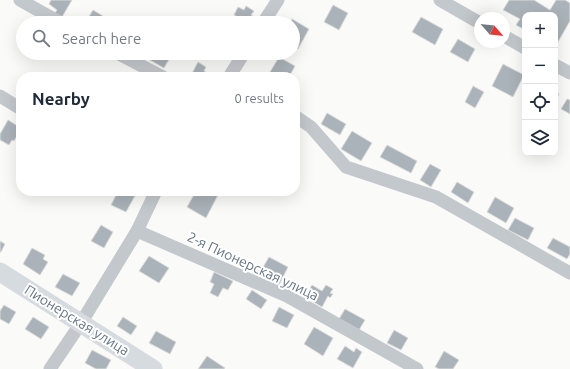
<!DOCTYPE html>
<meta charset="utf-8">
<style>
body{margin:0;font-family:Ubuntu,sans-serif;background:#f6f6f7;color:#1f2937}
.controls{position:absolute;right:12px;top:12px;display:grid;overflow:hidden;border-radius:8px;box-shadow:0 4px 16px #0002}
.controls button{width:36px;height:36px;display:grid;place-items:center;padding:0;border:0;border-bottom:1px solid #e0e1e3;background:#fff;color:#1f2937;font:20px sans-serif}
.compass{position:absolute;left:474px;top:12px;width:36px;height:36px;border-radius:50%;background:#fff;box-shadow:0 4px 16px #0002;rotate:118deg}
.list{margin:0;padding:0;list-style:none}
h2{display:flex;justify-content:space-between;align-items:center;height:52px;margin:0;padding:0 16px;font-size:17px}
h2 small{font-size:13px;font-weight:400;color:#747a83}
.icon{flex:none;width:22px;height:22px;fill:none;stroke:currentColor;stroke-width:2;stroke-linecap:round;stroke-linejoin:round}
.map{position:relative;flex:none;width:570px;height:369px;overflow:hidden}
.search{position:absolute;background:#fff;box-shadow:0 4px 16px #0002;left:16px;top:16px;width:284px;height:44px;display:flex;align-items:center;gap:10px;box-sizing:border-box;padding:0 14px;border-radius:22px;color:#747a83;font-size:15px}
.panel{position:absolute;background:#fff;box-shadow:0 4px 16px #0002;left:16px;top:72px;width:284px;height:124px;border-radius:16px}
.map>svg:first-child{display:block}
.building{fill:#aab3b9;stroke:#dcdcda}
.lines{fill:none;stroke-linecap:round;stroke-linejoin:round}
.street{stroke:#c3c8cc;stroke-width:13}
.secondary{stroke:#d6dbdf;stroke-width:19}
.labels{text-anchor:middle;dominant-baseline:central;stroke-width:4;stroke-linejoin:round;paint-order:stroke}
.street-label{font-size:14px;fill:#657683;stroke:#fff}
</style>
<div class="map">
<svg width="570" height="369" viewBox="0 0 570 369">
<rect width="100%" height="100%" fill="#fafaf8"/>
<!-- building -->
<g class="building">
<polygon points="51,0 72,0 62,17 55,13 57,10 49,4"/>
<polygon points="509,0 534,0 550,10 556,0 565,0 570,3 570,21 558,42 555,40 555,15 525,15 525,30 516,25 520,19 503,10"/>
<polygon points="333,5 348,13 339,30 324,22"/>
<polygon points="246,6 254,11 251,15 256,18 253,23 249,23 234,15 238,7 244,10"/>
<polygon points="93,10 103,16 99,23 85,23"/>
<polygon points="421,17 443,29 435,45 412,32"/>
<polygon points="292,19 309,29 298,49 293,46 293,23 290,23"/>
<polygon points="458,39 475,49 468,62 450,52"/>
<polygon points="151,53 166,53 171,56 164,68 148,59"/>
<polygon points="279,57 295,66 289,77 267,77"/>
<polygon points="198,62 206,67 204,71 211,75 210,77 190,77"/>
<polygon points="503,64 524,75 513,97 492,86"/>
<polygon points="473,86 484,92 475,108 465,102"/>
<polygon points="555,92 559,94 555,101"/>
<polygon points="567,99 570,100 570,114 561,109"/>
<polygon points="327,113 346,124 340,135 321,124"/>
<polygon points="8,120 21,128 21,129 14,141 12,140 9,145 0,140 0,134"/>
<polygon points="352,131 372,143 361,161 341,149"/>
<polygon points="387,145 417,161 411,173 380,157"/>
<polygon points="430,164 441,170 431,187 420,180"/>
<polygon points="457,182 474,192 468,203 451,192"/>
<polygon points="118,191 130,191 136,194 126,212 111,205"/>
<polygon points="196,191 212,191 218,195 206,218 187,207"/>
<polygon points="495,197 514,208 506,223 487,212"/>
<polygon points="515,218 534,228 528,240 508,230"/>
<polygon points="101,225 113,232 104,248 91,241"/>
<polygon points="553,238 570,247 570,254 567,259 547,248"/>
<polygon points="0,241 5,244 1,252 0,252"/>
<polygon points="32,248 45,255 43,259 48,262 40,275 23,264"/>
<polygon points="149,256 169,268 159,283 139,271"/>
<polygon points="269,257 288,267 279,285 259,274"/>
<polygon points="214,272 233,281 228,290 223,288 218,297 210,293 214,284 210,282"/>
<polygon points="63,274 80,283 72,296 55,287"/>
<polygon points="312,285 322,291 326,285 333,289 330,293 333,294 330,298 328,296 322,307 305,297"/>
<polygon points="252,290 267,300 261,309 246,299"/>
<polygon points="4,305 16,312 9,324 0,319 0,311"/>
<polygon points="279,307 294,315 287,328 272,321"/>
<polygon points="345,309 365,320 359,330 339,319"/>
<polygon points="33,317 49,327 41,339 25,329"/>
<polygon points="123,317 137,326 131,335 117,326"/>
<polygon points="314,327 333,338 323,356 304,344"/>
<polygon points="394,330 408,338 401,350 387,343"/>
<polygon points="156,331 176,342 170,354 149,343"/>
<polygon points="345,346 354,352 356,348 362,352 353,368 337,359"/>
<polygon points="92,350 111,360 106,369 96,369 85,363"/>
<polygon points="444,351 459,360 453,369 439,369 435,367"/>
<polygon points="207,356 225,368 224,369 198,369"/>
</g>
<g class="lines">
<!-- street -->
<g class="street">
<polyline points="20,0 61,23"/>
<polyline points="440,0 480,23"/>
<polyline points="263,23 278,0"/>
<polyline points="504,36 525,48"/>
<polyline points="117,53 163,77"/>
<polyline points="555,65 570,73"/>
<polyline points="229,77 244,53"/>
<polyline points="0,96 21,109"/>
<polyline points="295,116 311,127 346,167 436,197 570,273"/>
<polyline points="137,231 287,296 417,369"/>
<polyline points="50,369 81,323 137,231 156,191"/>
</g>
<!-- secondary -->
<polyline class="secondary" points="0,272 153,369"/>
</g>
<g class="labels">
<!-- street labels -->
<g class="street-label">
<text transform="translate(253 266) rotate(25)">2-я Пионерская улица</text>
<text transform="translate(77 320) rotate(32)">Пионерская улица</text>
</g>
</g>
</svg>
<div class="controls">
<button>+</button>
<button>−</button>
<button><svg class="icon" aria-label="locate" viewBox="0 0 24 24"><circle cx="12" cy="12" r="6"/><path d="M12 2v4M12 18v4M2 12h4M18 12h4"/></svg></button>
<button><svg class="icon" aria-label="layers" viewBox="0 0 24 24"><path d="M12 4l9 5-9 5-9-5zM3 14l9 5 9-5"/></svg></button>
</div>
<svg class="compass" viewBox="-18 -18 36 36"><path d="M0-13l5 13h-10z" fill="#e53935"/><path d="M0 13l5-13h-10z" fill="#747a83"/></svg>
<div class="search"><svg class="icon" aria-label="search" viewBox="0 0 24 24"><circle cx="10" cy="10" r="6"/><path d="M15 15l6 6"/></svg>Search here</div>
<section class="panel">
<h2>Nearby<small>0 results</small></h2>
<ul class="list">
</ul>
</section>
</div>
